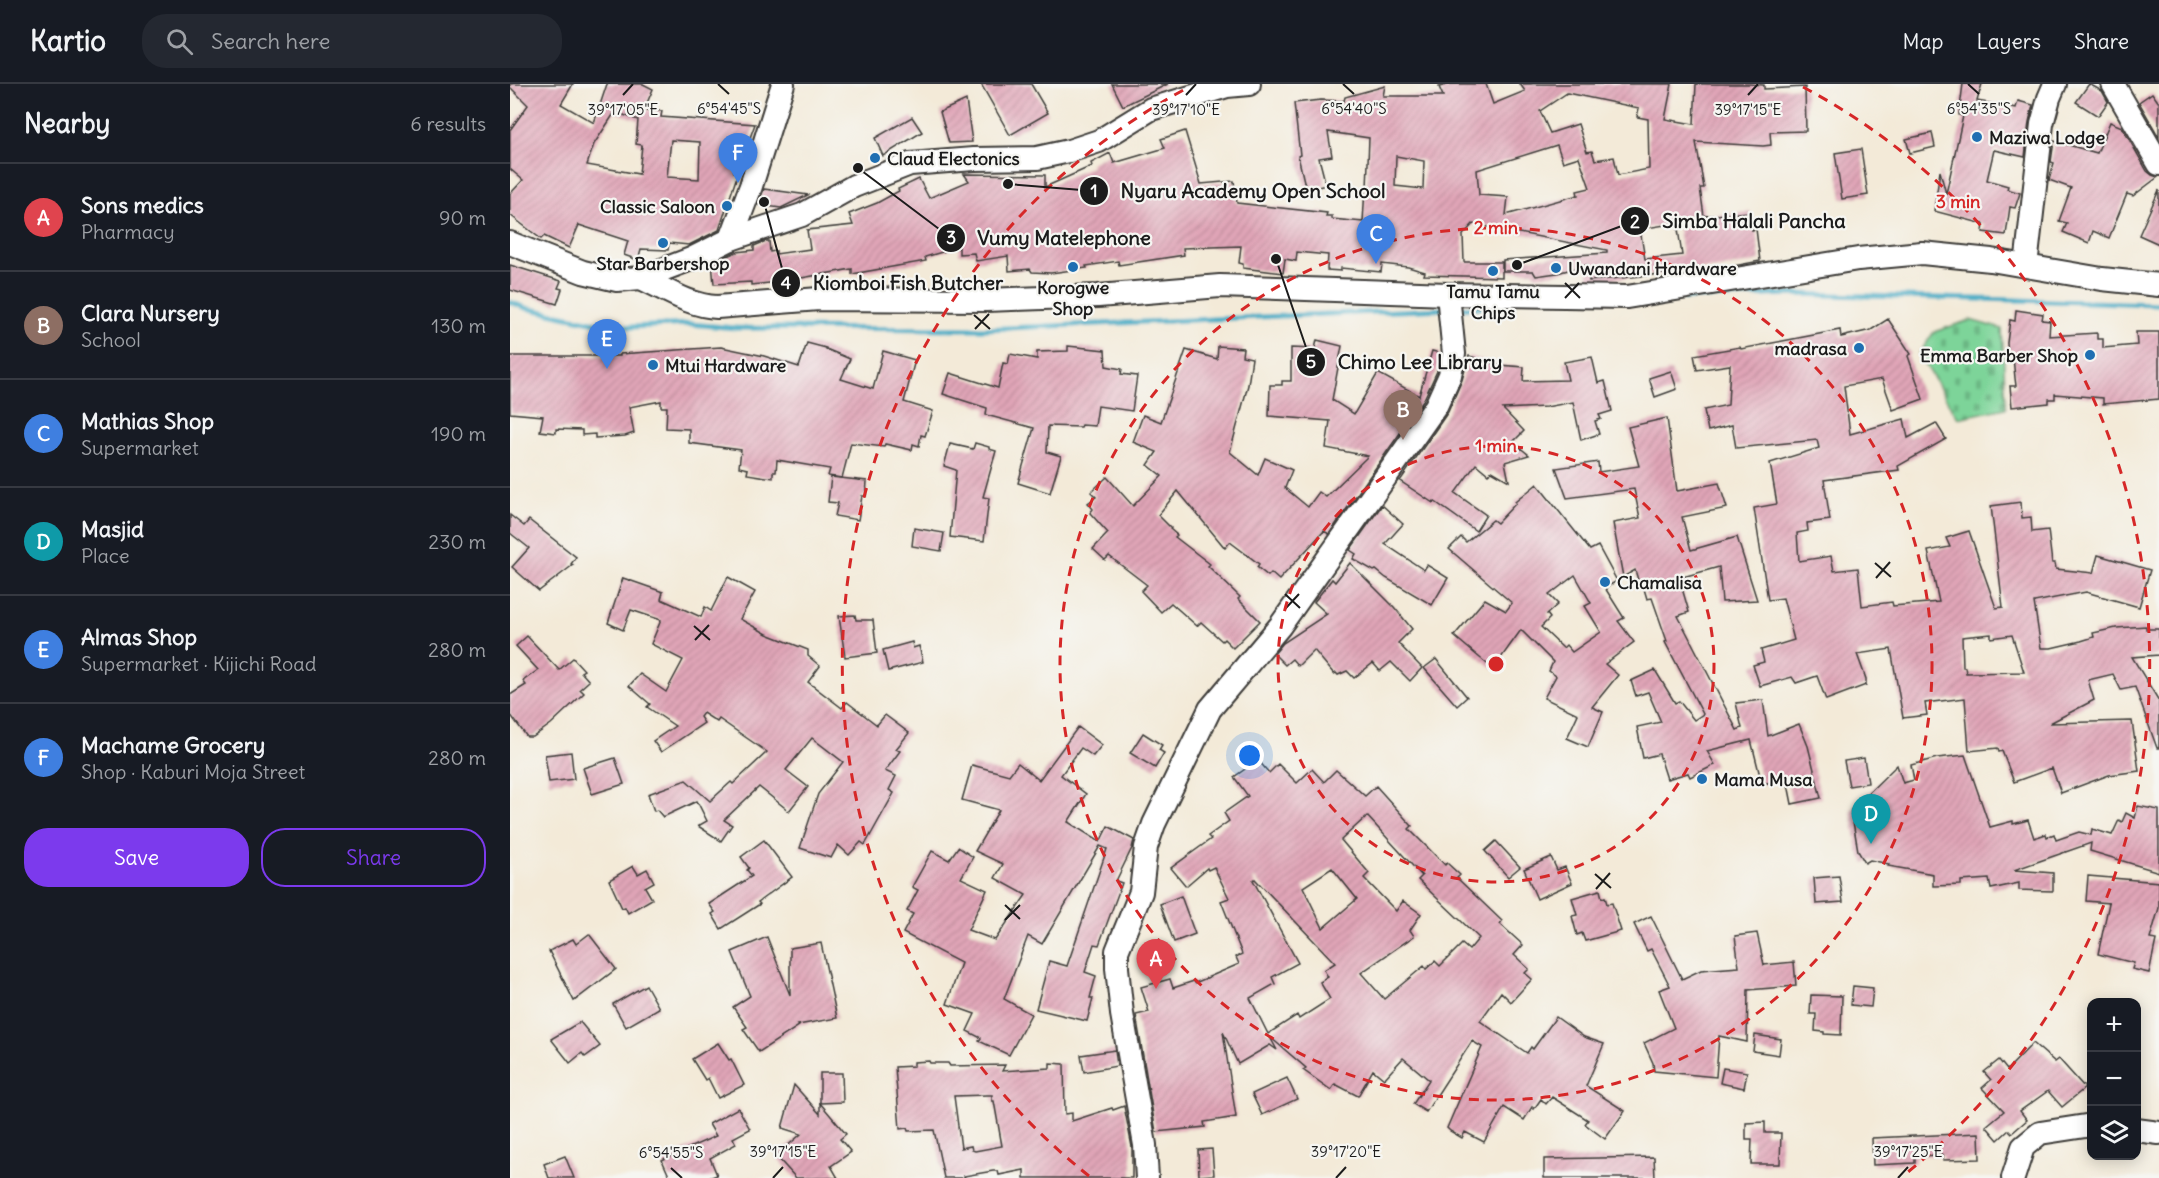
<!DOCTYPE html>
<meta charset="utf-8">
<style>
body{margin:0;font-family:Delius,sans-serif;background:#242831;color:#f1f3f6}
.controls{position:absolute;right:18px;bottom:18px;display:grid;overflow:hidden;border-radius:12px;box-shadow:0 3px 15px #0003}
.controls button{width:54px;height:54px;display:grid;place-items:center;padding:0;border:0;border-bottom:2px solid #363941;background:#171b24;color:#f1f3f6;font:30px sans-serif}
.you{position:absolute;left:740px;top:672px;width:21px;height:21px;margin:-15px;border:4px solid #fff;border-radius:50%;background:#1a73e8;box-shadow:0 0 0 9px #1a73e833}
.badge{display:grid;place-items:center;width:39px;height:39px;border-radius:50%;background:#7c3aed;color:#fff;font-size:20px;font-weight:700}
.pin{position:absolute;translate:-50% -50px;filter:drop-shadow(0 2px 3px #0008)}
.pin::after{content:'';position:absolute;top:32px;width:21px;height:18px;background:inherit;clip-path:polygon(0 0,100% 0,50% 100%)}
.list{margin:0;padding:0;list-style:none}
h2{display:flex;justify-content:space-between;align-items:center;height:78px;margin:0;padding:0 24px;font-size:26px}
h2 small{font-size:20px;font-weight:400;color:#9ea1a6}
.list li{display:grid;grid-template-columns:39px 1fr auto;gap:18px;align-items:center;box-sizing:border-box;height:108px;padding:0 24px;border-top:2px solid #363941}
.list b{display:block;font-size:22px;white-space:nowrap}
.list p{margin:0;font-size:20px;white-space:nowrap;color:#9ea1a6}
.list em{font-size:20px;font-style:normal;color:#9ea1a6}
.actions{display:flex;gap:12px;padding:18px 24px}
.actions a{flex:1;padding:14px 0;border:2px solid #7c3aed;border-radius:24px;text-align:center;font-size:21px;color:#7c3aed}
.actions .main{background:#7c3aed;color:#fff}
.icon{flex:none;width:33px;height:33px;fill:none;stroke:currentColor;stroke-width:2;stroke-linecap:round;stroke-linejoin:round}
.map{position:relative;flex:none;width:1649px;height:1094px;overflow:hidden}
header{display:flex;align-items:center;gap:36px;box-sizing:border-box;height:84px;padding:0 30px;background:#171b24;border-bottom:2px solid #363941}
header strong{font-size:28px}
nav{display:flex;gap:33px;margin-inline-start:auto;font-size:21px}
.search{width:420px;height:54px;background:#242831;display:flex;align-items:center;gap:15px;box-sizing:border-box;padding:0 21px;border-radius:24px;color:#9ea1a6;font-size:22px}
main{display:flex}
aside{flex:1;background:#171b24}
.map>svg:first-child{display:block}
.cemetery{fill:url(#cemetery-stones);stroke:#4c785a;stroke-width:1.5}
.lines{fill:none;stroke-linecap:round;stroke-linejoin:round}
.stream{stroke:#44aac4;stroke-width:5}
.building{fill:url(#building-hatch);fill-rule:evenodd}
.minor-casing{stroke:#3c3b38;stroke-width:26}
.minor{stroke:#fff;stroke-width:22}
.ticks{fill:none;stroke:#1c1c1c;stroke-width:2}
.ring{fill:none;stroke:#d62828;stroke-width:3;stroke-dasharray:10 8}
.poi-dot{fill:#1f6fb2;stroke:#f6f6f2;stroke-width:2}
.labels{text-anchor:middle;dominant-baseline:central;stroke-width:4.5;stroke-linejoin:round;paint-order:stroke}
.poi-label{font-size:18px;font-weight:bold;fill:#1c1c1c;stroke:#f6f6f2;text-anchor:start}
.ticks-label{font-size:15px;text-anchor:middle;fill:#1c1c1c;stroke:#f6f6f2;stroke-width:4.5;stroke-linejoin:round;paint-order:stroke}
.centre{fill:#d62828;stroke:#f6f6f2;stroke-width:3}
.ring-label{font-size:18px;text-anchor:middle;font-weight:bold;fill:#d62828;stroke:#f6f6f2;stroke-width:4.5;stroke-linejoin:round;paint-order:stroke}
.leader{fill:none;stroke:#1c1c1c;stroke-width:2}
.callout-dot{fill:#1c1c1c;stroke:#f6f6f2;stroke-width:2}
.mark-label{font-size:18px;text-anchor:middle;font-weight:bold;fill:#fff}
.callout-label{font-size:20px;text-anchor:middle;font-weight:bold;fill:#1c1c1c;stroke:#f6f6f2;stroke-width:4.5;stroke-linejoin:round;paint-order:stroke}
</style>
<header>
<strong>Kartio</strong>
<div class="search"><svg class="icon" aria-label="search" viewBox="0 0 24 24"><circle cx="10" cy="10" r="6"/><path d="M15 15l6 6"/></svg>Search here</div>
<nav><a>Map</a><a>Layers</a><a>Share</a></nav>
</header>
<main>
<aside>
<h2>Nearby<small>6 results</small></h2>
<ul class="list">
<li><span class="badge" style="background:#e0444e">A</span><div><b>Sons medics</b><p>Pharmacy</p></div><em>90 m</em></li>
<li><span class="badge" style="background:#8d6e63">B</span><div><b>Clara Nursery</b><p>School</p></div><em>130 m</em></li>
<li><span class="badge" style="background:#3f7fe0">C</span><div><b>Mathias Shop</b><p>Supermarket</p></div><em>190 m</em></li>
<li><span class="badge" style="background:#0f9aa8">D</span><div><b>Masjid</b><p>Place</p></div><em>230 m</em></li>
<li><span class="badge" style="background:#3f7fe0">E</span><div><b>Almas Shop</b><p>Supermarket · Kijichi Road</p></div><em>280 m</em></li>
<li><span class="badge" style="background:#3f7fe0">F</span><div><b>Machame Grocery</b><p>Shop · Kaburi Moja Street</p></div><em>280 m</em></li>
</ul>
<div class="actions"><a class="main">Save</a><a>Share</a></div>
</aside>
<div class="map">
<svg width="1649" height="1094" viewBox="0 0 1649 1094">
<defs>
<pattern id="cemetery-stones" width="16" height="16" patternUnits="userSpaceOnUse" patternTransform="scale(1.5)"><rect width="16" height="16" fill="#7dd499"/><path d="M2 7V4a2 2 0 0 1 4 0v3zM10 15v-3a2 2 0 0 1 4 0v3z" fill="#6bb583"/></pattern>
<pattern id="building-hatch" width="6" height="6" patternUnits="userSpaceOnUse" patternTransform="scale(1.5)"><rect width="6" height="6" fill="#e0a5b7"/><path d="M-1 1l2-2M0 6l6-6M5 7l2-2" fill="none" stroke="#c08d9d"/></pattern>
</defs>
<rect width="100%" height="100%" fill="#f6f6f2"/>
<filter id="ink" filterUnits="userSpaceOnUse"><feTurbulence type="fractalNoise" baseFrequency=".0167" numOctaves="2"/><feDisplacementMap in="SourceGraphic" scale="12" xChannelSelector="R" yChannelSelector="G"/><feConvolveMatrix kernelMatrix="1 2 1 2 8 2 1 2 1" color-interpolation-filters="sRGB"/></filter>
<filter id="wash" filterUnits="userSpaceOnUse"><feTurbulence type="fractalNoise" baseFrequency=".008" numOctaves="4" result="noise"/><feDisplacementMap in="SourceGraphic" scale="24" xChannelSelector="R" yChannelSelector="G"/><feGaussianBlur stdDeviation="1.35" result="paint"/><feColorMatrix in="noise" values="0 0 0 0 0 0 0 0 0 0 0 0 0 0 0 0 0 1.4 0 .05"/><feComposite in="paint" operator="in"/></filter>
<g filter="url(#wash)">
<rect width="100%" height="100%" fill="#f3ead8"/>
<!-- cemetery -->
<polygon class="cemetery" points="1460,236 1492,245 1496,324 1448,334 1409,270 1424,248"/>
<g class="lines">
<!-- stream -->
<g class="stream">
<polyline points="1174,214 1282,210 1649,220"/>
<polyline points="0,218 16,224 91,240 120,243 180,240 226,244 473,245 934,225"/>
<polyline points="946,224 1003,222"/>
</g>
</g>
<g id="blocks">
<!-- building -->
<g class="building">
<path d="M0,0H63L51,20L84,39L97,0H133L143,5L134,26L152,27L151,33L245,40L237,62L226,58L224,88L228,89L209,146L179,161L159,159L158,166L131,165L128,176L114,171L118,157L69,141L59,164L34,152L31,155L0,131V110L13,96L0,85V46L18,21L0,3ZM105,28L128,36L126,60L132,61L129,90L77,81L84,60ZM161,56L190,58L189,95L157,93Z"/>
<polygon points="471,0 521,0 538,29 500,51"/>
<polygon points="602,0 658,0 613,22"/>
<path d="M940,0H976L983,20L1015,7L1010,0H1162L1155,35L1184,40L1186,0H1240L1254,1V5L1295,3L1296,47L1260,48L1261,61L1253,62L1186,58L1194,104H1190L1194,132L1240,128L1242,146L1246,145L1250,177L1213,184L1163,187V189L1079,197L1077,181L1047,189L1026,192L1023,187H993V176L1097,169V166L963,140L953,151L954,178H992V193L914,191L915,188L898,183L872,180L871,188L831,184V187L817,186L818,171L787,168L786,177L775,175L773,189L733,184V180L729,179L731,162L673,164L674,171L609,181L608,177L576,182L577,184L541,189L522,188L520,185L499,187L498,172L466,177L464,169L449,170V163L415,173L416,177L342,190V185L269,198L241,201V198L204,200L202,179L226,168L244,166V162L256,157H259L260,168L266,167V170L300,165L297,146L343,141L339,130L367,119L389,107L388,105L409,95L419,114L459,97L454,90L535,91V103L582,82L581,79L600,69L604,79L655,64L651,55L675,47L691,100L724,97L727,119L817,129L816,132H822V135L853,138L855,104H857L859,54L818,48L822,72L809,74L816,101L796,106L788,72L790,71L784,19L811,16L834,17L835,13L875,2L873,12H933L929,3ZM1057,9L1129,24L1127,33L1138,35L1139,85L1108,91L1104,73L1085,76L1082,67L1077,68L1068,40L1040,49L1030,27ZM1047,61L1053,78L1069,73L1080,104L1067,107L1068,111L996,131L998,113L969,111L967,86ZM886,72L914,77L913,105L885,102ZM1167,139L1172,171L1135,175L1130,145Z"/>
<polygon points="1453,0 1472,0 1467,17 1506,24 1508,17 1523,21 1519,38 1515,73 1484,66 1477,96 1498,102 1497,105 1510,109 1505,124 1500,123 1496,151 1473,148 1474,140 1424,127 1430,87 1436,110 1453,32 1449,31"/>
<polygon points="1579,0 1592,7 1598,18 1588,32 1566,18"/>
<polygon points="1642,9 1649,19 1649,53 1629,18"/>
<polygon points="456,16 462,58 439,59 430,28"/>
<polygon points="402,33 412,48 373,72 365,54"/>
<polygon points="1600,38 1612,43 1637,87 1642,91 1648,93 1623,112 1617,110 1599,154 1583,147 1579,159 1553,148 1557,139 1549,137 1561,104 1539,96 1544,79 1541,78 1544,57 1587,69"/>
<polygon points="1422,49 1425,63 1400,69 1396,55"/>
<polygon points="1351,65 1358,111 1332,115 1325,69"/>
<polygon points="254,105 298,111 271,124 248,121"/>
<polygon points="1649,106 1649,160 1629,151"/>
<polygon points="0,181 51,197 48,204 52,205 47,220 0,206"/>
<polygon points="1506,226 1533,230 1532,236 1540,237 1539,252 1587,249 1587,255 1593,255 1593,264 1627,261 1626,248 1649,248 1649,315 1593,320 1593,314 1545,310 1545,315 1539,315 1539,319 1502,323 1500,302 1506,302 1505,294 1503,273 1498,273 1497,259 1500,236 1505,237"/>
<path d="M1378,235L1401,270L1398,272L1413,315L1383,326L1372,295L1334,302L1340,350L1394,335L1398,354L1426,339L1436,355L1388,382L1389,386L1314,396L1320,436L1297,439L1298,447L1287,449L1289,477L1321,472L1324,487L1348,484L1352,522L1382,518L1383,522L1429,518L1418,467L1440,463L1436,454L1459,447L1486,524L1493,523L1481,422L1511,418L1512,434L1521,433L1522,448L1538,446L1542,479H1545L1546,485L1583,489L1588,471L1640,486L1629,523L1576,508L1524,518L1531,564H1541L1571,557L1584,553L1583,549L1606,544L1636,542V545H1649V571L1622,573L1649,617V664H1647L1625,603L1611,606L1603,590L1578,596L1584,616L1540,639L1622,637L1629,687L1599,691L1551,709L1542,684L1504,698L1492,667L1489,668L1488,664L1459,667L1455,614L1415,619L1417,631L1393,634L1381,565L1347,570L1356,595V601L1316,616L1307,592L1286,599L1282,593L1250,602L1243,581L1254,578L1251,566L1284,556L1273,514L1258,516L1244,424L1267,420L1260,379L1309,364L1307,356L1226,364L1222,341L1198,347L1194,326L1218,321L1220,281L1187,286L1184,271L1230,263L1231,265L1330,246L1331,253L1361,246ZM1481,550V554L1502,551L1514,588L1456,589L1455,583H1453L1452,553Z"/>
<polygon points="807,256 832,262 822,316 844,330 868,289 909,312 922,267 930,269 927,287 914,315 819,450 814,447 769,496 761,489 758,492 747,483 749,480 720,458 715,464 668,407 648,431 661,444 660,445 667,451 665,453 700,480 698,482 730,513 728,515 750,537 723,564 714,555 712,557 691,538 687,542 661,519 651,528 631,507 637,501 599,472 595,476 583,465 598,449 580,429 583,425 578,419 586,413 581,408 597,393 623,422 652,392 638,381 647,368 623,358 633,331 651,338 676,266 707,275 708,262 733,264 732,272 742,274 738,301 720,368 748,391 755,374 782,386 775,404 798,423 809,408 816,413 858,372 816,364 820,337 759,332 760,301 772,301 772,297 781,297 781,264 805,265"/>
<polygon points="297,259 316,264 316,265 340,275 331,295 363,305 373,267 405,276 394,318 423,327 415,352 411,351 409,362 403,360 402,366 375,360 374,363 341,359 332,394 318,392 320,385 267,376 266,388 263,388 263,394 237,390 238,385 229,383 231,366 179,359 179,345 156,344 157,323 151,323 151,317 119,323 124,349 115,352 85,354 85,350 72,351 72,346 46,345 46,349 30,347 33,332 0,329 0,272 110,272 110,270 211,263 254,272 289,283"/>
<polygon points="558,262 595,266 596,282 612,285 611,290 627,292 622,327 588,322 585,342 572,341 571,343 538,342 537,368 551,372 540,409 508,399 524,344 476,331 477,324 433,310 440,289 488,304 493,279 498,280 500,270 527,275 527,268 558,267"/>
<polygon points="959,272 989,281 1014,283 1013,297 1058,296 1054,278 1082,273 1088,299 1095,297 1102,327 1089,331 1091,335 1085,337 1089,350 1071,356 1063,318 1036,323 993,325 1014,347 1003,358 1019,371 995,378 999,397 982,387 978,390 966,380 945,409 976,431 966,447 924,417 923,419 890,397 938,328 952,296"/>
<polygon points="1161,287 1167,305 1145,313 1139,294"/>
<polygon points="1157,334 1167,407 1209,399 1217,424 1172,433 1181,466 1227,453 1247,516 1212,518 1209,483 1169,494 1179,528 1168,532 1227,646 1232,644 1226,619 1253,616 1258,652 1289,640 1298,662 1311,714 1282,720 1277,695 1252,700 1241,656 1197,667 1205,681 1180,693 1178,689 1157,695 1149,670 1133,674 1127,643 1151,638 1138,608 1126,612 1121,597 1145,586 1165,619 1169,617 1184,636 1193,630 1155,558 1157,557 1142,514 1137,515 1132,498 1129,499 1125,486 1113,493 1103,439 1130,434 1124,405 1057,414 1046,384 1088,378 1089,388 1129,382 1118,343"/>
<polygon points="465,359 479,363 479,365 486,367 473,413 479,414 474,457 440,453 446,386 434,382 440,360 463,365"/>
<polygon points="321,393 357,397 356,412 352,412 348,436 325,432 328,419 318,418"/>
<path d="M1027,400L1080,466L1088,462L1107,497L1095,504L1114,534L1108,537L1124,558L1095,580L1108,591L1082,623L1093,628L1078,663L1057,654L1068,630L1034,614L1046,592L1039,587L1043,578L1011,546L983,585L944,552L975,515L996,527L1002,519L939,465L951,453L956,458L983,436L987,439L1006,419L1005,418ZM1065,491L1081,519L1075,522L1091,548L1062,568L1056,561L1053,564L1031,543L1040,534L1037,530L1048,520L1039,511Z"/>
<polygon points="872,421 893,440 875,460 914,486 917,481 938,494 922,521 876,494 866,486 864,487 843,475 846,470 840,466"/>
<polygon points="0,431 14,442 19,436 66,473 61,480 63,481 29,507 2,483 19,464 0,449"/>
<polygon points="404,444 434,449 431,467 402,462"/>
<polygon points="840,479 884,523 902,545 888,559 912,584 900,597 881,578 870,587 863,579 844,594 837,587 828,591 826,589 824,590 804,566 788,582 782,575 775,581 764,570 773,559 817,530 804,518 822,495 825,498"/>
<polygon points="218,493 245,508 230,535 257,550 298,566 298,572 310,582 298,598 332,624 337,618 367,641 375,631 399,649 386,665 390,667 375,687 386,692 379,706 384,709 355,761 351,758 339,771 328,761 321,774 290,764 308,710 333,678 302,654 276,686 298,703 279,727 249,703 214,736 222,741 211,757 188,742 197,737 187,717 153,733 147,726 144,727 138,710 176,696 200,717 221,698 223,700 257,668 209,635 207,638 193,629 190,633 194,639 151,668 143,657 165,642 137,623 140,620 119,602 130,590 156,608 173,576 141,560 151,536 121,526 113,546 98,539 113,494 153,508 151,515 191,533 195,523 201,527"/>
<polygon points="345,531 346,536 363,536 367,569 335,573 329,532"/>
<polygon points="17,552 49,586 63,574 74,586 71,588 79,597 70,605 74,609 41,640 23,653 17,653 0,630 0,611 16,601 13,597 28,586 6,562"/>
<polygon points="402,558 403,564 409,562 413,578 378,587 373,566"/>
<polygon points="926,575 957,613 947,622 914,584"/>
<polygon points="568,643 592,661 583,672 571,664 551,691 576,710 558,738 590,758 598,742 624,756 622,764 606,797 612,799 589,861 584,860 575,888 586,892 580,914 583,914 577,937 526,925 539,877 557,882 597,765 590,762 532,860 518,852 494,915 521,930 499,971 469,957 471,954 457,947 465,930 437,920 451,879 393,849 403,830 397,827 408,806 402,803 422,767 439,776 448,763 463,773 451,794 477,806 458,846 485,856 516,811 485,794 493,780 465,767 489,726 452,716 462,681 499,691 508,679 529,696"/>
<polygon points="633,649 652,661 649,666 654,669 645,684 620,669"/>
<polygon points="61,668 64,695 39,698 35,671"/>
<polygon points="1455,671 1480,743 1503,737 1503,740 1518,736 1524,754 1536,750 1537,753 1544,750 1546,756 1569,748 1581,751 1582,745 1602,751 1609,736 1612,738 1616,729 1625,734 1628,722 1649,726 1649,788 1580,767 1581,759 1504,786 1543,789 1543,807 1509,806 1509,799 1481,805 1479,795 1451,797 1451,801 1423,802 1423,790 1378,782 1379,780 1360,776 1355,779 1348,767 1341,726 1387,681 1393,699 1404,696 1401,681 1427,674"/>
<polygon points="105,674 114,700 82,710 73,684"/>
<polygon points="1354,674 1358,699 1339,702 1334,677"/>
<path d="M748,676L759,689L768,680L787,699L802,685L814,698L826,686L855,712L866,702L902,742L899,745L935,781L937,779L950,791L947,794L992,837L990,840L1013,861L1004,871L1019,885L1015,889L1022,895L1001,918L991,908L970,937L1017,969L1021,963L1023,965L1046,933L1074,953L1094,960L1076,1002L1115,1027L1095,1055L1075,1040L1078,1036L1042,1013L1036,1020L1031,1015L1024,1025L1022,1023L1014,1036L994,1023L974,1058L955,1048L952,1054L940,1047L937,1044L972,963L962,957L916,1028L903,1020L919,996L893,974L874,995L863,986L848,1012L825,1000L821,1006L793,986L796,984L760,953L767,966L760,961L728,980L713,948L726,1033L694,1038L695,1043L646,1048L626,931L639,928L631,903L660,895L663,904L684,897L685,899L729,880L726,873L732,870L711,817L719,814L704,783L698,786L697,784L676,802L661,784L701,755L698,752L719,737L714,729L738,712L724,693ZM857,732L912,792L908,796L969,854L959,866L952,860L930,882L925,877L916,885L914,882L874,915L851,889L904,852L900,846L911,830L893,817L886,827L854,794L859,789L831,756ZM822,784L847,815L813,844L793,803ZM745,795L825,879L814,886L818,893L810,898L820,915L789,935L787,931L758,950L740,914L765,900L762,893L788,879L743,796Z"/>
<polygon points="254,756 282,793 248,818 250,820 211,845 202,830 205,828 199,820 242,792 237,786 239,784 231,773"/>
<polygon points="986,757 1010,783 998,793 975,767"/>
<polygon points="1041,773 1047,786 1055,783 1062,799 1027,815 1014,785"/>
<polygon points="123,782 128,790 137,785 144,798 135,803 142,815 118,829 115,823 112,824 99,796"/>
<polygon points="1329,792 1333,818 1306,820 1304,794"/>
<polygon points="1578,792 1649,798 1649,824 1640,855 1646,856 1639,889 1622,885 1624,879 1588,870 1599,819 1576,817"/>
<polygon points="1090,806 1092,814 1095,813 1097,820 1102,819 1111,847 1075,857 1072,849 1067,851 1062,832 1067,831 1062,814"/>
<polygon points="671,812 685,850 664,858 650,820"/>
<polygon points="1141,832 1172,895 1191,886 1229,883 1225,852 1247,849 1254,881 1284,878 1286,902 1238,906 1237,958 1209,952 1206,993 1144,987 1143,979 1134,959 1164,944 1149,906 1160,902 1141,865 1137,867 1124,840"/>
<polygon points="79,850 106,885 64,917 39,867 63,855 66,860"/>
<polygon points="257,853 280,911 280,864 311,859 327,934 288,941 289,942 249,968 233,945 237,943 223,923 240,912 222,868"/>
<polygon points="136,901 149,924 116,943 103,920"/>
<polygon points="1343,902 1363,904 1361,923 1341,921"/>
<polygon points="1301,911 1332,912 1331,951 1314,950 1314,948 1305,947 1306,930 1300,930"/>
<polygon points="70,938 90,962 75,973 72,969 60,979 41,955"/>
<polygon points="1245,951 1271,955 1269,971 1243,967"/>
<polygon points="208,959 219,976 221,975 234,1001 208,1014 198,994 195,996 182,975"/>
<polygon points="1523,959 1545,978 1549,975 1575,1004 1552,1023 1538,1007 1510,1027 1517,1036 1502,1049 1499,1046 1488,1056 1476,1042 1494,1027 1472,1004 1481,996 1474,988 1489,976 1497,986"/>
<polygon points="605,966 607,982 574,988 571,971"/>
<path d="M419,977L420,979H438L440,982L495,981L492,987L540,984V979L554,980L555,1030L562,1029V1037L602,1024L603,1026L614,1022L622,1063V1094H514V1086L489,1091L488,1087H483L454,1092L455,1094H434L424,1046L398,1047L397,1044L390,1045L385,983L404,982V978ZM477,1011H482V1017H484L492,1062L465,1067L462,1066L461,1062L451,1064L444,1012Z"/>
<polygon points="1213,984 1237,988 1234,1004 1210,999"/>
<polygon points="310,989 332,989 333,1018 310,1019"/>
<polygon points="777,994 787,1015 752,1031 742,1010"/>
<polygon points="284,1001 310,1030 310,1019 336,1050 330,1055 341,1068 321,1082 328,1094 286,1094 266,1072 291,1050 272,1044"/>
<polygon points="228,1024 240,1045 223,1054 226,1060 200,1074 207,1091 199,1094 160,1094 152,1076 206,1052 199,1040"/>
<polygon points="1255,1038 1255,1049 1271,1049 1270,1080 1241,1080 1242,1055 1236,1055 1236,1039"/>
<polygon points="1469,1049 1470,1075 1433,1076 1433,1071 1405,1072 1405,1079 1363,1081 1362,1054"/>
<polygon points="702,1065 704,1091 689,1092 688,1066"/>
<polygon points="55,1072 64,1094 39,1094 34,1080"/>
<polygon points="1144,1073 1145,1094 1034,1094 1034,1075"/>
</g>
</g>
</g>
<g filter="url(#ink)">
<use href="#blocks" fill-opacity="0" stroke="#3c3b38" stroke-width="1.5"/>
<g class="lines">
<defs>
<g id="minor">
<polyline points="1603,0 1649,80"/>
<polyline points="221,155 241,102 273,0"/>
<polyline points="0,159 73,188 107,196 131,194 181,175 221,155 292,131 344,102 400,80 464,75 527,74 559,67 589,57 641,25 717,2 739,0"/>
<polyline points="1516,182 1532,40 1539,14 1545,0"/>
<path d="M131,194C155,205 180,222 207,223L309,215L476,216L588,212L710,202L938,210L1117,213L1348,175L1412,169L1481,176L1592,195L1649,201"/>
<polyline points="1626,1046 1649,1049"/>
<polyline points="637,1094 635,1061 612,930 607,884 607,867 631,808 636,763 644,740 700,625 770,542 926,322 940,291 944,270 938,210"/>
<polyline points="1503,1094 1513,1063 1530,1049 1582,1041"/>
</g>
</defs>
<!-- minor casing -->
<use href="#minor" class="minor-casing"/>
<!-- minor -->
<use href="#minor" class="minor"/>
</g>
</g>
<!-- ticks -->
<path class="ticks" d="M208,0L219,10M833,0L844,10M1458,0L1469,10M113,11L123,0M676,11L686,0M1238,11L1248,0M1055,199L1070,214M1055,214L1069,199M464,231L480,245M465,245L479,230M1365,479L1381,493M1366,494L1380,478M775,510L790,524M775,525L789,510M184,542L200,556M185,556L199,541M1085,790L1101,804M1086,805L1100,789M495,821L510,835M495,836L510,821M161,1084L172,1094M263,1094L273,1083M826,1094L836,1083M1388,1094L1398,1083"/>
<!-- distance rings -->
<g class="ring">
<circle cx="986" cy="580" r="218"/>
<circle cx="986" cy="580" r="436"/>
<path d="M579 1092A654 654 0 0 1 679 3M1293 3A654 654 0 0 1 1393 1092"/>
</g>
<!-- markers -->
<g class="poi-dot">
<circle cx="1467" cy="53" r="6"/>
<circle cx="365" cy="74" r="6"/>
<circle cx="217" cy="122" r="6"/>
<circle cx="153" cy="159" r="6"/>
<circle cx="563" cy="183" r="6"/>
<circle cx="1046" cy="184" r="6"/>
<circle cx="983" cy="187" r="6"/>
<circle cx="1349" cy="264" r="6"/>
<circle cx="1580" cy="271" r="6"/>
<circle cx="143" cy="281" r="6"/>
<circle cx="1095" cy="498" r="6"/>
<circle cx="1192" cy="695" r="6"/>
</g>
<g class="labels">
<!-- poi labels -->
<g class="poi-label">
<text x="1479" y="53">Maziwa Lodge</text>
<text x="377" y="74">Claud Electonics</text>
<text x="205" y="122" text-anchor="end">Classic Saloon</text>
<text x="153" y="179" text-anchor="middle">Star Barbershop</text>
<text x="1058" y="184">Uwandani Hardware</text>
<text x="563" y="203" text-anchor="middle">Korogwe<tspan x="563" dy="21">Shop</tspan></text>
<text x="983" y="207" text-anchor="middle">Tamu Tamu<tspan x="983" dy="21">Chips</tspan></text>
<text x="1337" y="264" text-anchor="end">madrasa</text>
<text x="1568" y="271" text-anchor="end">Emma Barber Shop</text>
<text x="155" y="281">Mtui Hardware</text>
<text x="1107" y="498">Chamalisa</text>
<text x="1204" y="695">Mama Musa</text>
</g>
</g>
<g class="ticks-label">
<text x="219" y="30">6°54'45"S</text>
<text x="844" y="30">6°54'40"S</text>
<text x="1469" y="30">6°54'35"S</text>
<text x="113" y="31">39°17'05"E</text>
<text x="676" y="31">39°17'10"E</text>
<text x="1238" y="31">39°17'15"E</text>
<text x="273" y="1073">39°17'15"E</text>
<text x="836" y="1073">39°17'20"E</text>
<text x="1398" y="1073">39°17'25"E</text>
<text x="161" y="1074">6°54'55"S</text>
</g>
<circle cx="986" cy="580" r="9" class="centre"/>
<g class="ring-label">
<text x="1448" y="124">3 min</text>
<text x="986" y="150">2 min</text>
<text x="986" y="368">1 min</text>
</g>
<!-- callouts -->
<path class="leader" d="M498 100L584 107M1007 181L1125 137M348 84L441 154M254 118L276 199M766 175L801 278"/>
<g class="callout-dot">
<circle cx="498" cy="100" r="6"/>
<circle cx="1007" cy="181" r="6"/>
<circle cx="348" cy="84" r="6"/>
<circle cx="254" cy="118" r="6"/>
<circle cx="766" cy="175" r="6"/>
<circle cx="584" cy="107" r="15"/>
<circle cx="1125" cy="137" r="15"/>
<circle cx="441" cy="154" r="15"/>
<circle cx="276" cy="199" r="15"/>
<circle cx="801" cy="278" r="15"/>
</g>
<g class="mark-label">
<text x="584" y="113">1</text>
<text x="1125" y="144">2</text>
<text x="441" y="160">3</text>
<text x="276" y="205">4</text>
<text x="801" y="284">5</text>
</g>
<g class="callout-label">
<text x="743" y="114">Nyaru Academy Open School</text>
<text x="1244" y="144">Simba Halali Pancha</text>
<text x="554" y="161">Vumy Matelephone</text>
<text x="398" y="206">Kiomboi Fish Butcher</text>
<text x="910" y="285">Chimo Lee Library</text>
</g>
</svg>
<div class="controls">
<button>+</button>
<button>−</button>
<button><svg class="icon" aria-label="layers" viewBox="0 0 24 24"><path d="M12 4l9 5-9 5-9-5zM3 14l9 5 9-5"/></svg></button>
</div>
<div class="you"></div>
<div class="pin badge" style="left:646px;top:905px;background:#e0444e">A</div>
<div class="pin badge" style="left:893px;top:356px;background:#8d6e63">B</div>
<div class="pin badge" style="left:866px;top:180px;background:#3f7fe0">C</div>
<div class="pin badge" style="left:1361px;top:760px;background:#0f9aa8">D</div>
<div class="pin badge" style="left:97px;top:285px;background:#3f7fe0">E</div>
<div class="pin badge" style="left:228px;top:99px;background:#3f7fe0">F</div>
</div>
</main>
